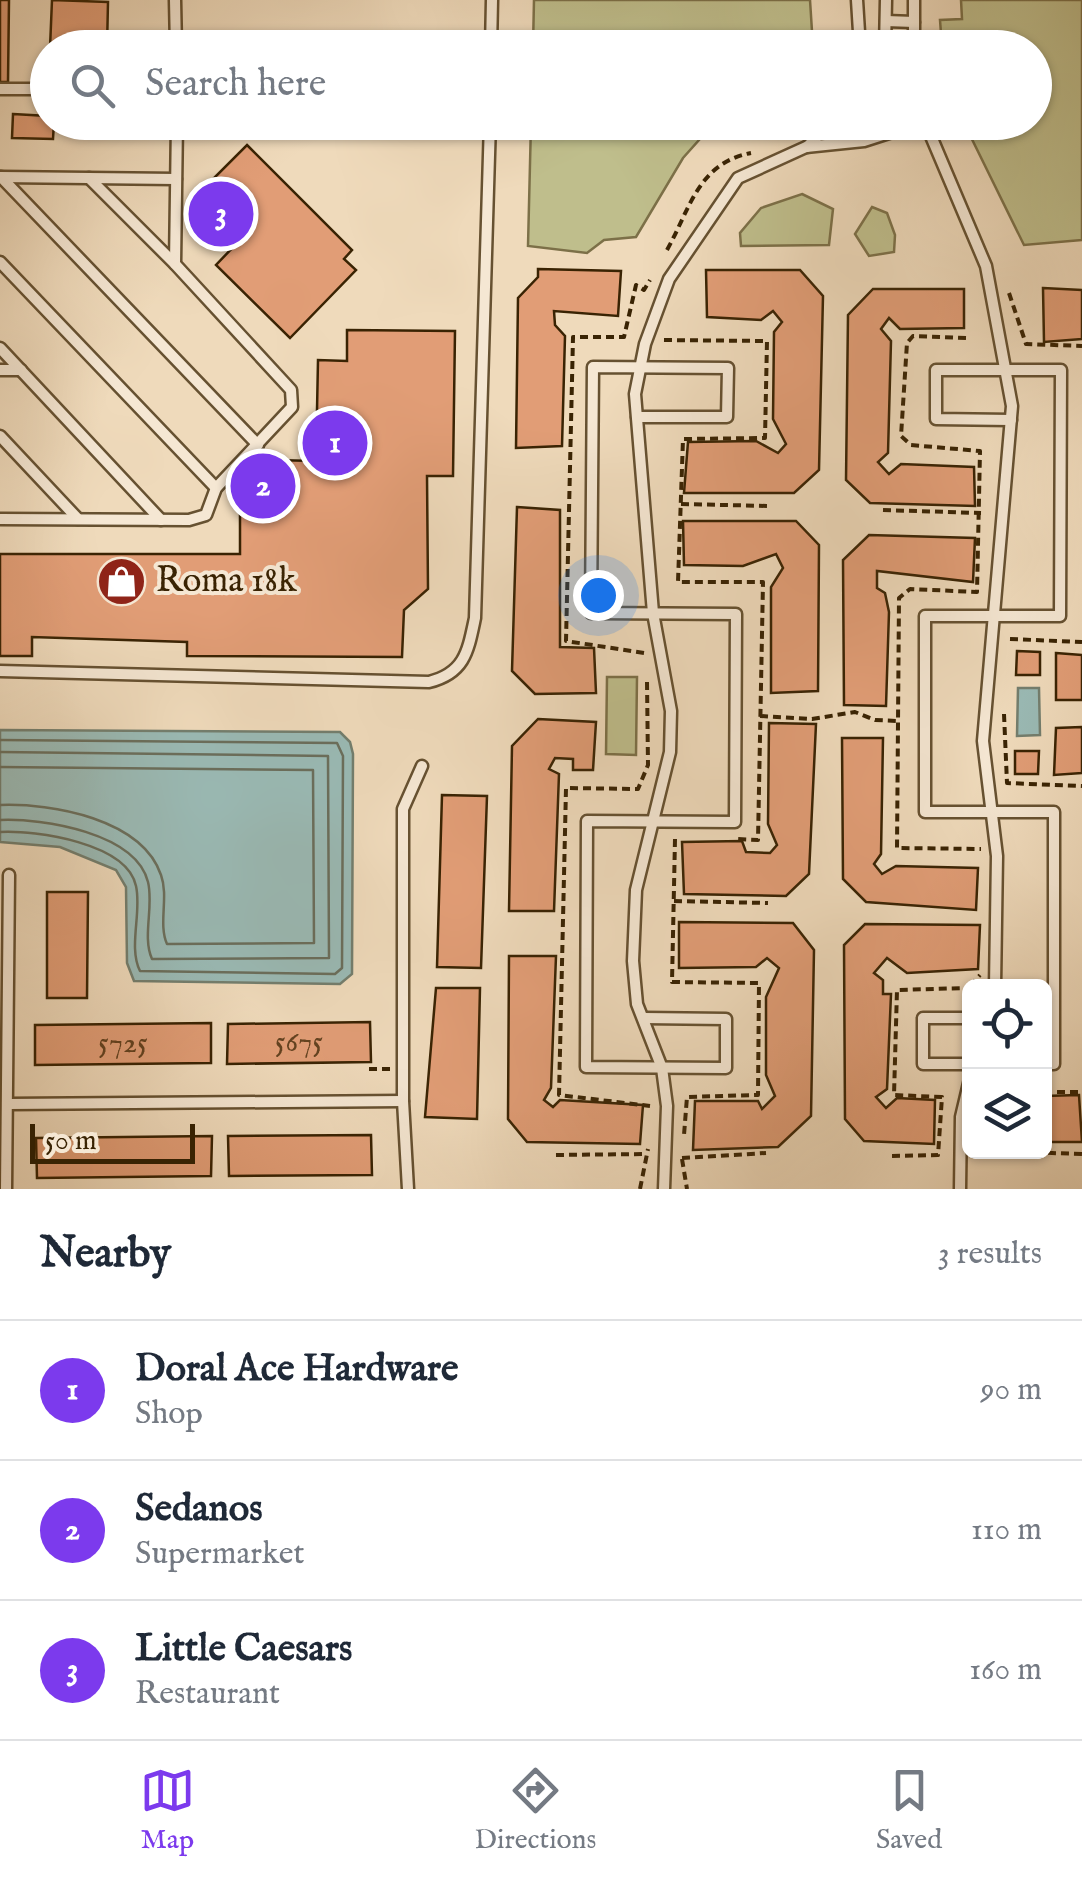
<!DOCTYPE html>
<style>
body{margin:0;font-family:"IM FELL English",serif;background:#f6f6f7;color:#1f2937}
.controls{position:absolute;right:30px;bottom:30px;display:grid;overflow:hidden;border-radius:15px;box-shadow:0 2px 8px #0004}
.controls button{width:90px;height:90px;display:grid;place-items:center;padding:0;border:0;border-bottom:2px solid #e0e1e3;background:#fff;color:#1f2937;font:50px sans-serif}
.scale{position:absolute;left:30px;bottom:25px;width:165px;box-sizing:border-box;padding-left:10px;border:5px solid #392303;border-top:0;font-size:28px;line-height:35px;white-space:nowrap;color:#392303;-webkit-text-stroke:8px #f5e7d3;paint-order:stroke}
.you{position:absolute;left:598px;top:595px;width:35px;height:35px;margin:-25px;border:8px solid #fff;border-radius:50%;background:#1a73e8;box-shadow:0 0 0 15px #1a73e833}
.badge{display:grid;place-items:center;width:65px;height:65px;border-radius:50%;background:#7c3aed;color:#fff;font-size:32px;font-weight:700}
.pin{position:absolute;translate:-50% -50%;border:5px solid #fff;box-shadow:0 2px 10px #0006}
.list{margin:0;padding:0;list-style:none}
h2{display:flex;justify-content:space-between;align-items:center;height:130px;margin:0;padding:0 40px;font-size:42px}
h2 small{font-size:32px;font-weight:400;color:#747a83}
.list li{display:grid;grid-template-columns:65px 1fr auto;gap:30px;align-items:center;box-sizing:border-box;height:140px;padding:0 40px;border-top:2px solid #e0e1e3}
.list b{display:block;font-size:38px;white-space:nowrap}
.list p{margin:0;font-size:32px;white-space:nowrap;color:#747a83}
.list em{font-size:32px;font-style:normal;color:#747a83}
.icon{flex:none;width:55px;height:55px;fill:none;stroke:currentColor;stroke-width:2;stroke-linecap:round;stroke-linejoin:round}
.map{position:relative;flex:none;width:1082px;height:1189px;overflow:hidden}
.search{position:absolute;background:#fff;box-shadow:0 2px 8px #0004;left:30px;right:30px;top:30px;height:110px;display:flex;align-items:center;gap:25px;box-sizing:border-box;padding:0 35px;border-radius:55px;color:#747a83;font-size:38px}
.sheet{height:550px;background:#fff}
nav{display:flex;justify-content:space-around;align-items:center;box-sizing:border-box;height:140px;border-top:2px solid #e0e1e3;background:#fff;font-size:28px;color:#747a83}
nav a{display:grid;justify-items:center;gap:5px}
nav .on{color:#7c3aed}
.map>svg:first-child{display:block}
.green{fill:#bfbe8c;stroke:#7c7048;stroke-width:2.5}
.water{fill:#9abab5;stroke:#737e6e;stroke-width:2.5}
.lines{fill:none;stroke-linecap:round;stroke-linejoin:round}
.shore{stroke:#6a6e5c;stroke-width:2.5}
.building{fill:#e19d76;stroke:#392303;stroke-width:2.5}
.lane-casing{stroke:#665131;stroke-width:15}
.path{stroke:#392303;stroke-width:4;stroke-dasharray:8 5;stroke-linecap:butt}
.lane{stroke:#f5e7d3;stroke-width:10}
.labels{text-anchor:middle;dominant-baseline:central;stroke-width:8;stroke-linejoin:round;paint-order:stroke}
.number-label{font-size:30px;fill:#634220}
.poi-label{font-size:35px;fill:#392303;stroke:#f5e7d3;text-anchor:start}
</style>
<div class="map">
<svg width="1082" height="1189" viewBox="0 0 1082 1189">
<rect width="100%" height="100%" fill="#efdabb"/>
<filter id="stains"><feTurbulence type="fractalNoise" baseFrequency=".002" numOctaves="4"/><feColorMatrix values="0 0 0 0 .2 0 0 0 0 .09 0 0 0 0 .02 0 0 0 .5 -.17"/></filter>
<radialGradient id="worn" r=".72"><stop offset=".6" stop-color="#630" stop-opacity="0"/><stop offset="1" stop-color="#630" stop-opacity=".3"/></radialGradient>
<!-- green -->
<g class="green">
<polygon points="534,0 810,0 813,47 533,47"/>
<polygon points="961,0 1082,0 1082,240 1024,245 964,123 1034,122 1034,48 942,47 940,20 962,19"/>
<polygon points="531,123 531,122 750,123 708,130 683,158 636,237 604,240 587,253 528,246"/>
<polygon points="802,194 833,209 829,245 741,246 740,233 761,208"/>
<polygon points="872,207 887,213 895,235 894,252 869,256 855,234"/>
<polygon points="607,677 637,677 636,755 606,754"/>
</g>
<!-- water -->
<g class="water">
<polygon points="1018,688 1039,688 1040,735 1017,736"/>
<polygon points="0,730 340,732 350,742 353,754 352,974 340,984 134,981 127,963 126,887 116,870 60,847 0,842"/>
</g>
<g class="lines">
<!-- shore -->
<g class="shore">
<path d="M0,740L337,743L343,756L342,968L335,974L140,971C128,947 142,912 136,886C127,843 36,830 0,832"/>
<path d="M0,752L328,756L329,958L152,959C142,937 154,906 148,882C136,833 43,818 0,820"/>
<path d="M0,767L313,770L314,943L167,944C158,924 169,897 161,875C142,819 52,803 0,805"/>
</g>
</g>
<!-- building -->
<g class="building">
<polygon points="0,0 9,0 8,82 0,82"/>
<polygon points="52,0 108,2 107,48 50,48"/>
<polygon points="13,114 48,116 48,122 54,122 53,139 12,138"/>
<polygon points="247,145 352,250 344,259 356,270 290,338 216,265 236,244 192,200"/>
<polygon points="538,269 621,271 618,316 554,311 555,325 565,336 562,446 516,448 518,298 538,277"/>
<polygon points="706,270 800,270 823,296 819,470 794,493 684,493 688,442 756,441 778,453 786,444 773,419 774,332 782,322 773,311 761,320 707,317"/>
<polygon points="1043,288 1082,290 1082,339 1044,342"/>
<polygon points="873,289 964,289 964,328 900,329 889,318 881,329 891,341 888,453 878,462 889,474 901,464 974,467 975,506 870,503 846,480 848,315"/>
<polygon points="347,330 455,331 453,476 427,476 428,589 404,610 402,657 187,656 187,642 32,637 32,656 0,656 0,554 240,554 240,491 274,460 316,461 318,360 347,361"/>
<polygon points="517,507 560,510 560,647 594,648 596,693 535,694 512,671"/>
<polygon points="683,521 796,521 819,545 818,691 771,693 771,587 783,568 776,554 743,566 684,565"/>
<polygon points="869,535 975,538 973,582 877,571 877,588 885,593 889,612 886,706 844,705 843,560"/>
<polygon points="1017,651 1040,652 1040,675 1016,675"/>
<polygon points="1056,653 1082,655 1082,700 1056,700"/>
<polygon points="538,719 596,722 593,770 573,770 573,759 555,758 549,769 559,774 554,911 509,911 512,746"/>
<polygon points="769,723 816,724 809,874 786,896 684,894 682,842 742,841 746,852 770,853 777,845 768,824"/>
<polygon points="1082,727 1082,773 1054,775 1056,728"/>
<polygon points="842,738 883,738 881,854 874,864 882,874 896,866 978,868 976,910 866,902 843,879"/>
<polygon points="1015,751 1039,751 1038,774 1015,774"/>
<polygon points="442,795 487,796 481,968 437,967"/>
<polygon points="47,892 88,892 87,998 47,998"/>
<polygon points="679,922 793,923 814,950 811,1116 778,1147 693,1150 695,1101 758,1101 762,1109 775,1096 766,1075 766,997 779,968 767,958 756,967 679,968"/>
<polygon points="865,924 980,925 978,969 907,973 887,958 874,973 883,980 883,994 891,994 887,1089 876,1097 886,1108 897,1098 935,1100 934,1144 864,1141 845,1119 844,945"/>
<polygon points="509,956 556,956 551,1088 544,1100 553,1107 560,1100 643,1105 640,1144 527,1142 508,1119"/>
<polygon points="436,988 480,988 477,1119 425,1117"/>
<polygon points="370,1022 371,1062 227,1064 228,1024"/>
<polygon points="211,1023 211,1063 35,1065 35,1025"/>
<polygon points="1079,1095 1082,1142 1044,1142 1044,1096"/>
<polygon points="371,1135 372,1175 229,1176 228,1136"/>
<polygon points="212,1136 211,1176 37,1178 36,1138"/>
</g>
<g class="lines">
<defs>
<g id="lane">
<polyline points="175,0 176,48"/>
<polyline points="857,0 860,48"/>
<polyline points="886,21 914,22"/>
<polyline points="491,48 492,0"/>
<polyline points="885,48 886,0"/>
<polyline points="914,48 914,0"/>
<polyline points="0,89 48,89"/>
<polyline points="925,122 986,266 1012,406 983,741 997,856 995,986"/>
<polyline points="807,147 832,122"/>
<polyline points="1,177 258,445"/>
<polyline points="1,177 176,179"/>
<polyline points="89,178 175,264"/>
<polyline points="0,262 216,488"/>
<polyline points="0,348 161,520"/>
<polyline points="0,370 21,370"/>
<polyline points="637,417 727,417 728,368 593,367 591,613 736,614 735,822 587,821 586,1067 726,1068 726,1019 644,1018"/>
<polyline points="1011,420 936,419 936,370 1061,370 1060,616 925,616 925,812 1054,812 1054,1064 1044,1064"/>
<polyline points="0,436 78,519"/>
<polyline points="0,519 189,520 206,515 216,488 292,407 291,390 175,264 177,122"/>
<path d="M0,671L429,682C465,673 468,651 475,618L490,122"/>
<polyline points="970,1018 923,1018 923,1064 970,1064"/>
<polyline points="9,1104 403,1101"/>
<polyline points="6,1189 9,875"/>
<polyline points="408,1189 403,1101 403,809 422,766"/>
<polyline points="664,1189 667,1106 662,1068 637,1004 633,961 636,890 670,752 671,711 653,613 635,394 645,344 669,279 738,178 806,147 864,141 923,122"/>
<polyline points="960,1189 961,1117 970,1079"/>
</g>
</defs>
<!-- lane casing -->
<use href="#lane" class="lane-casing"/>
<!-- path -->
<g class="path">
<path d="M667,250C690,209 698,163 751,153"/>
<polyline points="1009,293 1026,344 1082,346"/>
<polyline points="966,338 913,336 907,343 901,436 911,445 980,451 977,592 910,589 899,598 897,848 981,849"/>
<polyline points="664,340 767,341 765,438 683,439 678,582 763,582 758,840 736,839"/>
<polyline points="681,504 769,506"/>
<polyline points="883,510 981,513"/>
<polyline points="1010,639 1082,642"/>
<polyline points="644,653 566,641 573,337 624,337 636,285 644,290 650,280"/>
<polyline points="647,682 648,765 638,789 566,788 559,1095 650,1106"/>
<polyline points="1004,714 1007,783 1082,786"/>
<polyline points="760,716 812,719 855,712 875,720 898,721"/>
<polyline points="675,839 672,982 759,983 758,1095 687,1097 684,1135"/>
<polyline points="674,901 768,903"/>
<polyline points="970,986 980,975"/>
<polyline points="369,1069 390,1069"/>
<polyline points="1044,1092 1082,1092"/>
<polyline points="1022,1152 1082,1154"/>
<polyline points="556,1155 646,1154"/>
<polyline points="892,1156 938,1155 942,1097 894,1095 897,990 969,988"/>
<polyline points="682,1158 766,1153"/>
<polyline points="682,1159 687,1189"/>
<polyline points="640,1189 648,1149"/>
</g>
<!-- lane -->
<use href="#lane" class="lane"/>
</g>
<!-- icons -->
<defs>
<symbol id="shop-disc" viewBox="-11 -11 22 22"><circle r="9.5" fill="#8f2418" stroke="#f5e7d3"/><path d="M-5-2.5h2.3a2.7 3.5 0 0 1 5.4 0H5L5.5 6h-11ZM-1.5-2.5h3a1.5 2.3 0 0 0-3 0Z" fill="#fff"/></symbol>
</defs>
<g fill-rule="evenodd">
<use href="#shop-disc" x="94" y="554" width="55" height="55"/>
</g>
<g class="labels">
<!-- number labels -->
<g class="number-label">
<text x="299" y="1043">5675</text>
<text x="123" y="1044">5725</text>
</g>
<!-- poi labels -->
<g class="poi-label">
<text x="156" y="581">Roma 18k</text>
</g>
</g>
<rect width="100%" height="100%" filter="url(#stains)"/>
<rect width="100%" height="100%" fill="url(#worn)"/>
</svg>
<div class="controls">
<button><svg class="icon" aria-label="locate" viewBox="0 0 24 24"><circle cx="12" cy="12" r="6"/><path d="M12 2v4M12 18v4M2 12h4M18 12h4"/></svg></button>
<button><svg class="icon" aria-label="layers" viewBox="0 0 24 24"><path d="M12 4l9 5-9 5-9-5zM3 14l9 5 9-5"/></svg></button>
</div>
<div class="scale">50 m</div>
<div class="you"></div>
<div class="pin badge" style="left:335px;top:443px">1</div>
<div class="pin badge" style="left:263px;top:486px">2</div>
<div class="pin badge" style="left:221px;top:214px">3</div>
<div class="search"><svg class="icon" aria-label="search" viewBox="0 0 24 24"><circle cx="10" cy="10" r="6"/><path d="M15 15l6 6"/></svg>Search here</div>
</div>
<section class="sheet">
<h2>Nearby<small>3 results</small></h2>
<ul class="list">
<li><span class="badge">1</span><div><b>Doral Ace Hardware</b><p>Shop</p></div><em>90 m</em></li>
<li><span class="badge">2</span><div><b>Sedanos</b><p>Supermarket</p></div><em>110 m</em></li>
<li><span class="badge">3</span><div><b>Little Caesars</b><p>Restaurant</p></div><em>160 m</em></li>
</ul>
</section>
<nav>
<a class="on"><svg class="icon" aria-label="map" viewBox="0 0 24 24"><path d="M3 6l6-2 6 2 6-2v14l-6 2-6-2-6 2zM9 4v14M15 6v14"/></svg>Map</a>
<a><svg class="icon" aria-label="directions" viewBox="0 0 24 24"><path d="M12 3l9 9-9 9-9-9zM9 14v-3h6M13 9l2 2-2 2"/></svg>Directions</a>
<a><svg class="icon" aria-label="saved" viewBox="0 0 24 24"><path d="M7 4h10v16l-5-4-5 4z"/></svg>Saved</a>
</nav>
